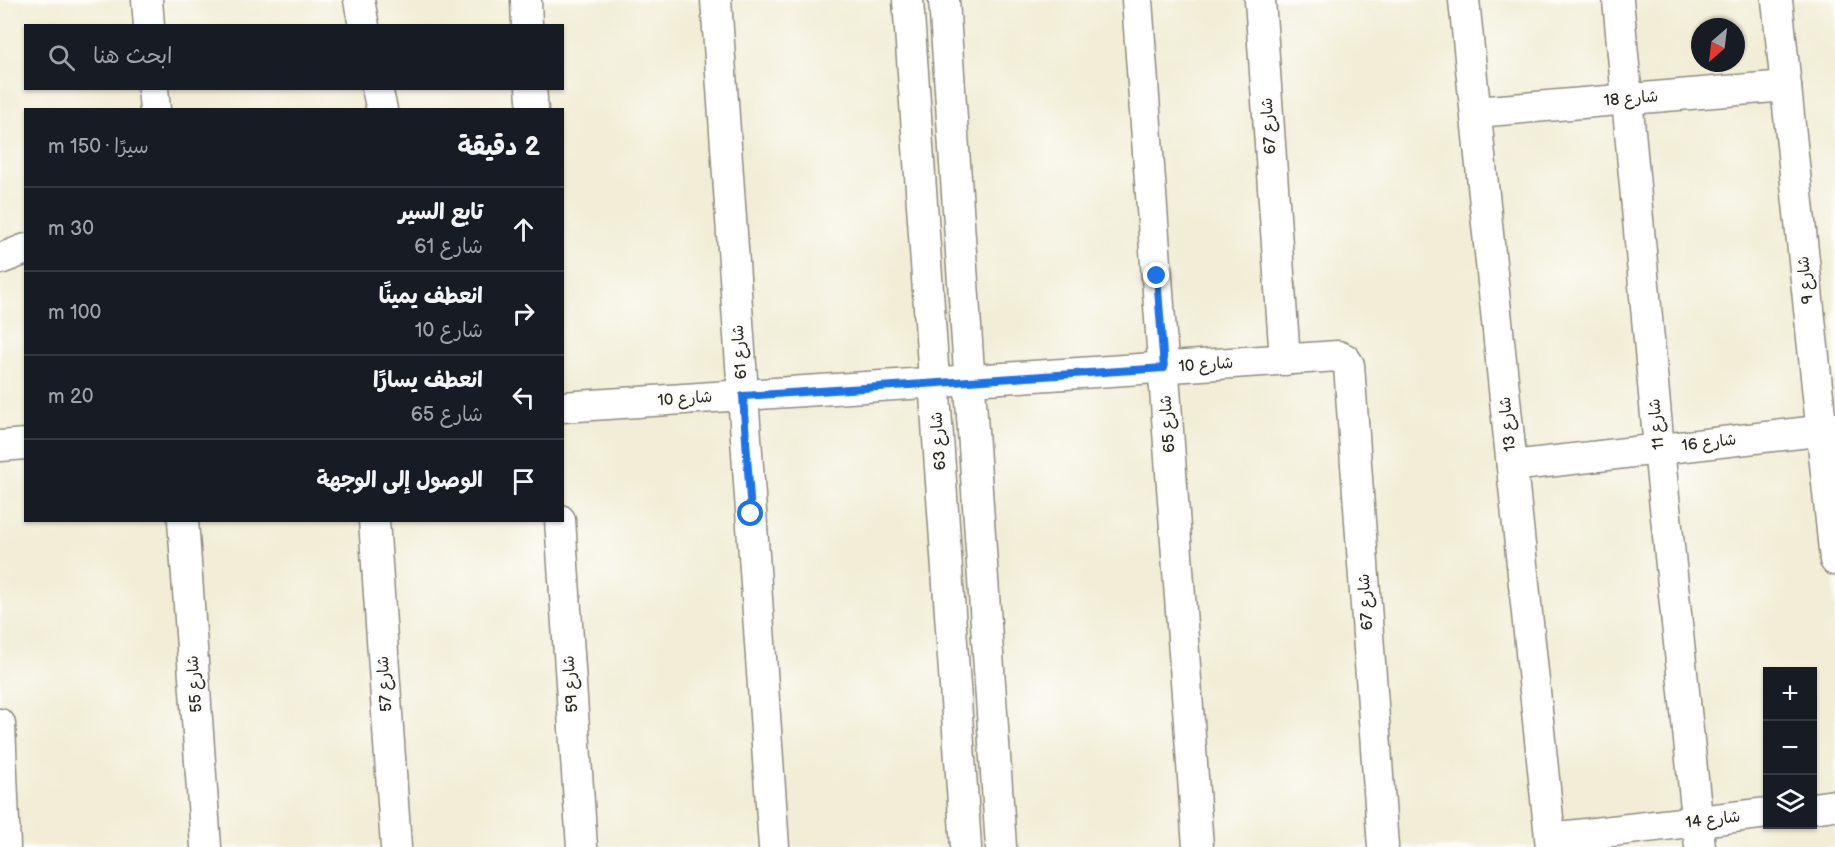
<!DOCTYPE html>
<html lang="ar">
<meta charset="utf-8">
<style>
body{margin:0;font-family:"Balsamiq Sans","Playpen Sans Arabic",sans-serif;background:#242831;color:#f1f3f6;direction:rtl}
.controls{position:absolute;right:18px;bottom:18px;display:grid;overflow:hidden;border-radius:0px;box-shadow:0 2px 4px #0004}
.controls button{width:54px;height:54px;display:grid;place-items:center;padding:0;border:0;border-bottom:2px solid #363941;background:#171b24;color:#f1f3f6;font:30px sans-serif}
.compass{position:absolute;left:1691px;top:18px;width:54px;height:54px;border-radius:50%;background:#171b24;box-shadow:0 2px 4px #0004;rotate:208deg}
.stop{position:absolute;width:18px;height:18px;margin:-14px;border:4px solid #1a73e8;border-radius:50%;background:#fff}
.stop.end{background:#1a73e8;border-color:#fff;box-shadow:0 2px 6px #0008}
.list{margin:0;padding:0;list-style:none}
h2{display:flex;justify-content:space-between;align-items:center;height:78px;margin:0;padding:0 24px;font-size:26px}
h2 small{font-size:20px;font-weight:400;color:#9ea1a6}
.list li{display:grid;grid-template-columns:39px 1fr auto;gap:18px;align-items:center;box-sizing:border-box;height:84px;padding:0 24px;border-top:2px solid #363941}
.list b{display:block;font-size:22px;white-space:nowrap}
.list p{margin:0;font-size:20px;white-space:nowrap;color:#9ea1a6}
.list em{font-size:20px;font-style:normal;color:#9ea1a6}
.icon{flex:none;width:33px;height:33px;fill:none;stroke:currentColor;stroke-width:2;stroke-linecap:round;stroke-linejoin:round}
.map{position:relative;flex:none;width:1835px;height:847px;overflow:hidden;direction:ltr}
.search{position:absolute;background:#171b24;box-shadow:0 2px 4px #0004;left:24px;top:24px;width:540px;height:66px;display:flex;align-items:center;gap:15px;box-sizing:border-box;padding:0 21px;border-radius:0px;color:#9ea1a6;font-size:22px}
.panel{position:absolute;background:#171b24;box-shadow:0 2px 4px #0004;left:24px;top:108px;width:540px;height:414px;border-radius:0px;direction:rtl}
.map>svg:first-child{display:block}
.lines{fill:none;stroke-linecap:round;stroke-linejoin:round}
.street-casing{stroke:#8e8c80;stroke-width:33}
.street{stroke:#fff;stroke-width:30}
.route{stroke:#1a73e8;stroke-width:8}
.labels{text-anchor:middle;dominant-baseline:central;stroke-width:4.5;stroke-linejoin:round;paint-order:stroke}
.street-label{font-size:16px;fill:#2b2b2b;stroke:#fdfcf7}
</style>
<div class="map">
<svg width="1835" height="847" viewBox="0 0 1835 847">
<rect width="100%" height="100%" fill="#fdfcf7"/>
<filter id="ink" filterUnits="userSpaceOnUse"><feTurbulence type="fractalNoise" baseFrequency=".0167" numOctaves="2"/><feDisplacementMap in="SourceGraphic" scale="12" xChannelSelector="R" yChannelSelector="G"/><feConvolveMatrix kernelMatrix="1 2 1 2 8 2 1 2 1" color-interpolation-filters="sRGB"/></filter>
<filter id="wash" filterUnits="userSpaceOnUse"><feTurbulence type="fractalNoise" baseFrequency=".008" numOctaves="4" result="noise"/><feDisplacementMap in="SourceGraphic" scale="24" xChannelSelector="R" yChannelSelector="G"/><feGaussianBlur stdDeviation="1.35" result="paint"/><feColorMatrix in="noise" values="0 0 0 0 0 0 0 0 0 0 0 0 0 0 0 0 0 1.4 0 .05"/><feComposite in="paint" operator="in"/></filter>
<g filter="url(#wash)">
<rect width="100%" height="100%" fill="#f1edd6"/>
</g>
<g filter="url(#ink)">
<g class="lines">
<defs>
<g id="street">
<polyline points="147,0 149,26"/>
<polyline points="359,0 364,26"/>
<polyline points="526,0 527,26"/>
<polyline points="716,0 774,847"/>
<polyline points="908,0 966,847"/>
<polyline points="944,0 1001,847"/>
<polyline points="1137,0 1198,847"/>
<polyline points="1260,0 1285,360"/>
<polyline points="1464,0 1551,847"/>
<polyline points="1618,0 1659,449 1700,847"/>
<polyline points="1777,0 1835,560"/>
<polyline points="153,88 155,110"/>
<polyline points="377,88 382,110"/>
<polyline points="531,88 533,110"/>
<polyline points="1476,112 1786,86"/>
<polyline points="0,259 26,249"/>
<polyline points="562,407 1338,356 1345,359 1349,365 1383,847"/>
<polyline points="0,446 26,444"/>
<polyline points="1512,466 1835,429"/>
<polyline points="183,520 206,847"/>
<polyline points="374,520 396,847"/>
<polyline points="560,520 582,847"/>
<polyline points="0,724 5,847"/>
<polyline points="1812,808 1835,805"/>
<polyline points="1551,838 1768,813"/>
</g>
</defs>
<!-- street casing -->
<use href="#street" class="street-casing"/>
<!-- street -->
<use href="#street" class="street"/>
</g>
</g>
<g class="lines" filter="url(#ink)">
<!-- route -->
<polyline class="route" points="751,514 743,396 1164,368 1157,276"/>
</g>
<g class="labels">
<!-- street labels -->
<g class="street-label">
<text transform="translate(1631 99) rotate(-5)">شارع 18</text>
<text transform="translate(1269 126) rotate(-94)">شارع 67</text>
<text transform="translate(1806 280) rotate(-96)">شارع 9</text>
<text transform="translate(740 352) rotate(-94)">شارع 61</text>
<text transform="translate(1206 365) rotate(-4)">شارع 10</text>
<text transform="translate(685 399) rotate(-4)">شارع 10</text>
<text transform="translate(1168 424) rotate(-94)">شارع 65</text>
<text transform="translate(1508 424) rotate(-96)">شارع 13</text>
<text transform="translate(1657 424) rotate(-95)">شارع 11</text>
<text transform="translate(939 441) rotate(-94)">شارع 63</text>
<text transform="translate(1709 443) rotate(-7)">شارع 16</text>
<text transform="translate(1366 602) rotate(-94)">شارع 67</text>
<text transform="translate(195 684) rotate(-94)">شارع 55</text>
<text transform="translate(385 684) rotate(-94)">شارع 57</text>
<text transform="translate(571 684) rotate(-94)">شارع 59</text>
<text transform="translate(1713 820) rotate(-7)">شارع 14</text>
</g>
</g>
</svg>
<div class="controls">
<button>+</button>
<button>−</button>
<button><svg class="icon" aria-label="layers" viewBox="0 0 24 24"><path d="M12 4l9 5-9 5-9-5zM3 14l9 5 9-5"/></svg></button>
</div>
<svg class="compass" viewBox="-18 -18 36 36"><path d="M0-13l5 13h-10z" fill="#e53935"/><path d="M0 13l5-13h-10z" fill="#9ea1a6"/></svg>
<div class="stop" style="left:751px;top:514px"></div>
<div class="stop end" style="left:1157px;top:276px"></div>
<div class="search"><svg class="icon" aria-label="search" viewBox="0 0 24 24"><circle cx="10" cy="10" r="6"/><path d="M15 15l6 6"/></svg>ابحث هنا</div>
<section class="panel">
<h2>2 دقيقة<small>سيرًا · 150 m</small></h2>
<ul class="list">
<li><svg class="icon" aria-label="ahead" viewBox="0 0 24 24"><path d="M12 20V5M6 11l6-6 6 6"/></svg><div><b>تابع السير</b><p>شارع 61</p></div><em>30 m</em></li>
<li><svg class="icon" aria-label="right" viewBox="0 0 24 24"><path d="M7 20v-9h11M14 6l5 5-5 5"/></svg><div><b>انعطف يمينًا</b><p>شارع 10</p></div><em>100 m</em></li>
<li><svg class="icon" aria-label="left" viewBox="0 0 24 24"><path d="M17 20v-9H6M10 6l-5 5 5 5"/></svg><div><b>انعطف يسارًا</b><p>شارع 65</p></div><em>20 m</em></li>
<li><svg class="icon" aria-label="arrive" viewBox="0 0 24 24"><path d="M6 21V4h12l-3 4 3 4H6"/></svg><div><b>الوصول إلى الوجهة</b></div></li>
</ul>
</section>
</div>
